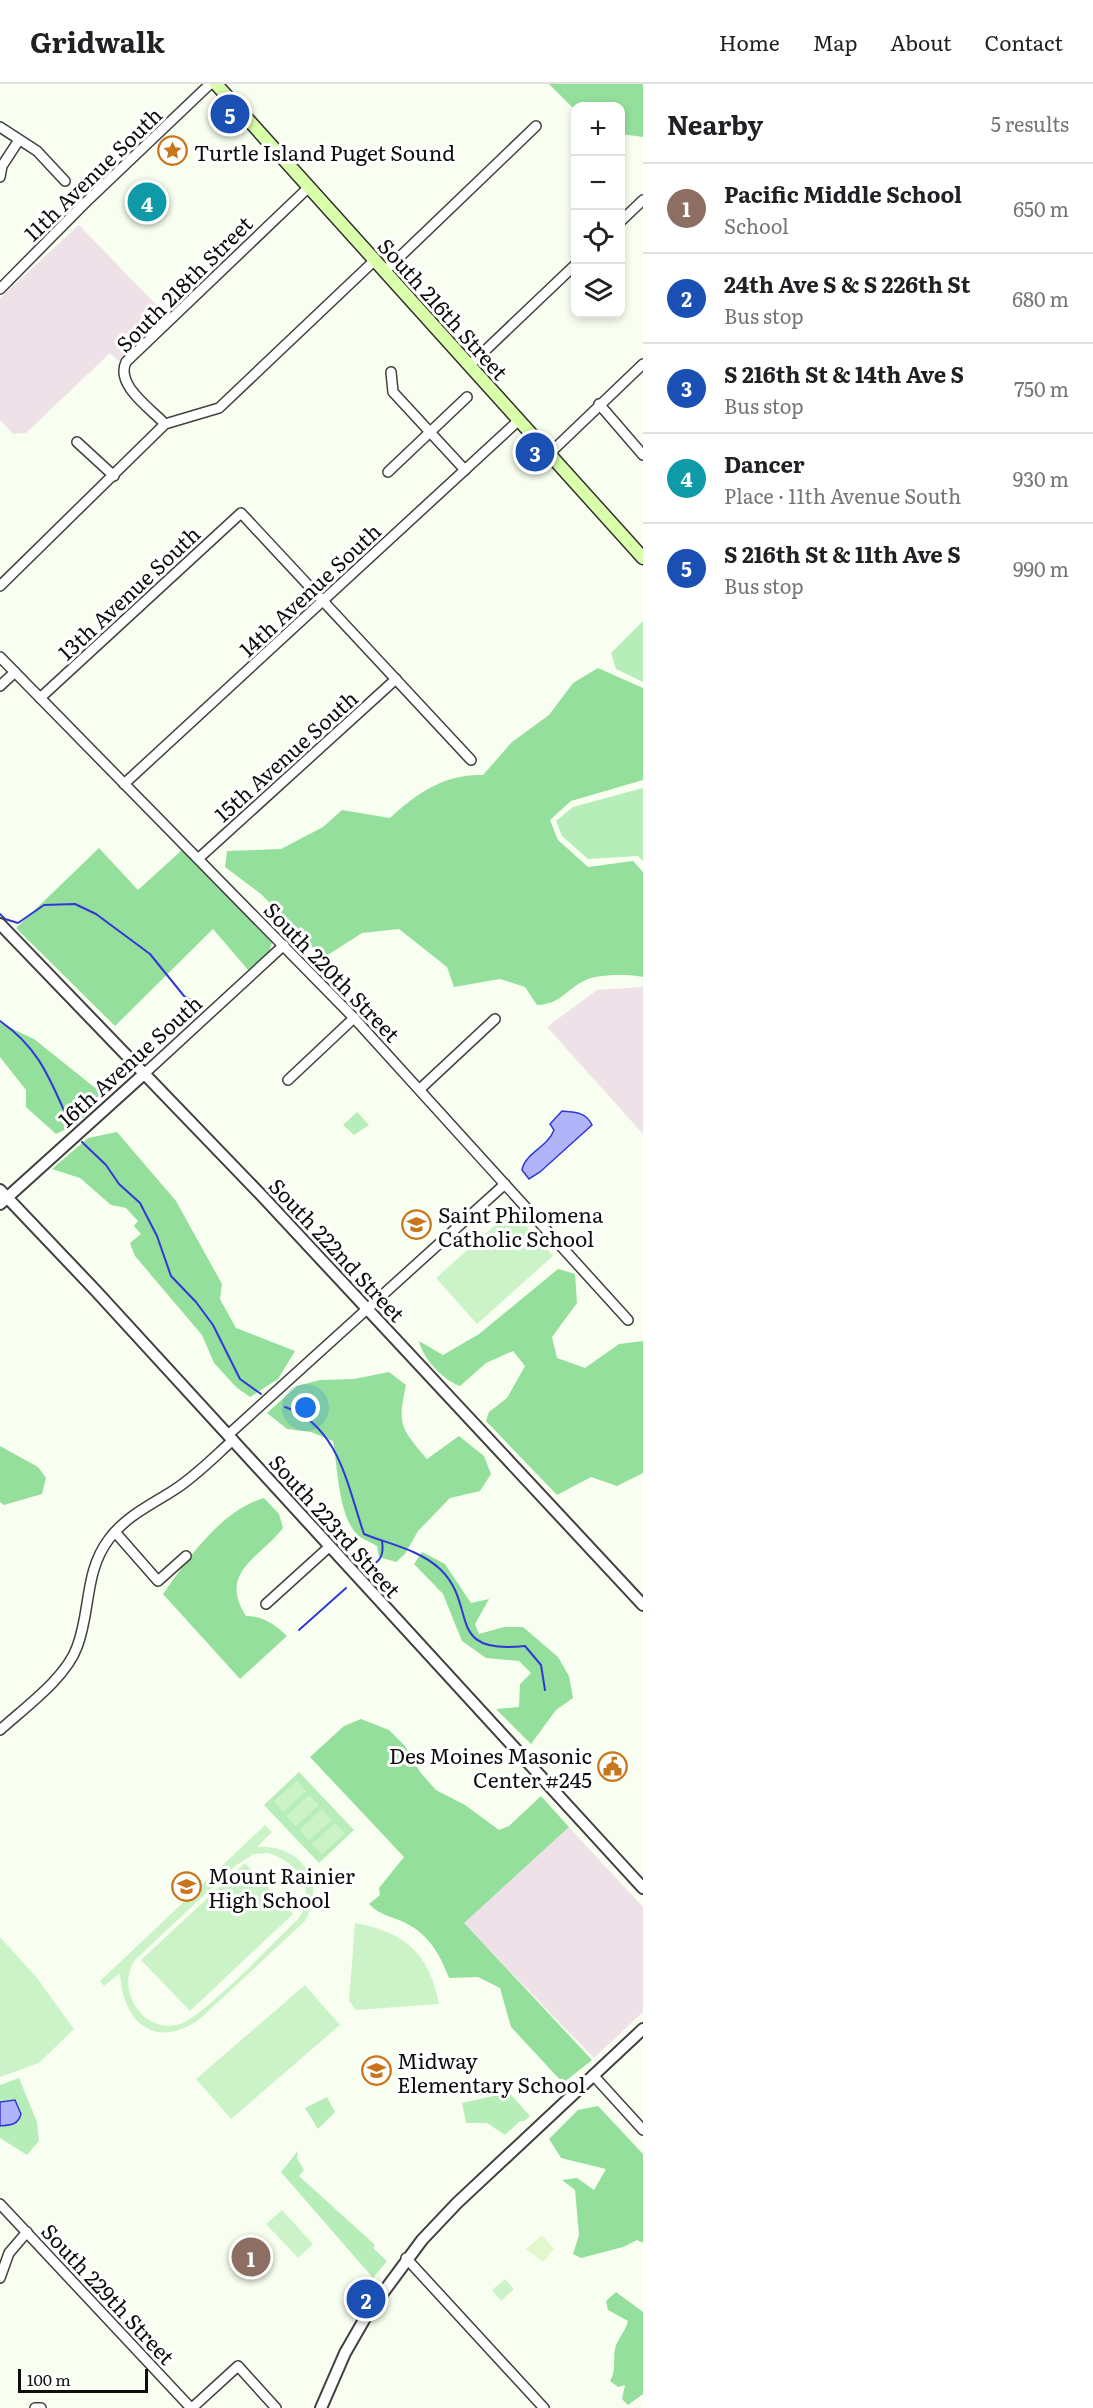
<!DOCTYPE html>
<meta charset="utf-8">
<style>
body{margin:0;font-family:Literata,serif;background:#f2f2f2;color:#202124}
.controls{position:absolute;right:18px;top:18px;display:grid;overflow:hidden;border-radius:12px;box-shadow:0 3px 9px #0003}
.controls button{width:54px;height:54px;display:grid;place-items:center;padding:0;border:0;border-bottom:2px solid #e0e0e0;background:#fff;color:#202124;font:30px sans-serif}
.scale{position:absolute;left:18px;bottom:15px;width:130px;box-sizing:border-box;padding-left:6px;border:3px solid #0e0e0e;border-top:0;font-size:16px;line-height:21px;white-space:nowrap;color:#0e0e0e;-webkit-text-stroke:4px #fff;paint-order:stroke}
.you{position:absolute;left:306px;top:1324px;width:21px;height:21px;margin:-15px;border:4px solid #fff;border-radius:50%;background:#1a73e8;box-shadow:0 0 0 9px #1a73e833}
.badge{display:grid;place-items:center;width:39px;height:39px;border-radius:50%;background:#d93025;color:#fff;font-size:20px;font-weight:700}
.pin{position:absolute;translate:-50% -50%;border:3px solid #fff;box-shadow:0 2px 6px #0006}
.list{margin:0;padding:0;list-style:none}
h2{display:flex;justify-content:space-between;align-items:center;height:78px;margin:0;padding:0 24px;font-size:26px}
h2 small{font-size:20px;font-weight:400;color:#757577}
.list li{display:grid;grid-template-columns:39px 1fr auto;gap:18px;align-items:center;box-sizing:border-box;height:90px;padding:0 24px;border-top:2px solid #e0e0e0}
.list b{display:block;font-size:22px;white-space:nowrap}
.list p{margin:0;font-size:20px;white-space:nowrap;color:#757577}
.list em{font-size:20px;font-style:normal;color:#757577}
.icon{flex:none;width:33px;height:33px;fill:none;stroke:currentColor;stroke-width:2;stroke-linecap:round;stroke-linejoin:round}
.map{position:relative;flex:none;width:643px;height:2324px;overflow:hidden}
header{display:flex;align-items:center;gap:36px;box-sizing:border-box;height:84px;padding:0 30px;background:#fff;border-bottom:2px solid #e0e0e0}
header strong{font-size:28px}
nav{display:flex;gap:33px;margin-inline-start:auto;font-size:21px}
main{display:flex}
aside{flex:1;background:#fff}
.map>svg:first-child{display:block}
.industrial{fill:#eee2e8}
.farmland{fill:#e3f7cd}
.green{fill:#b6edb8}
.forest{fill:#94df9c}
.pitch{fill:#ccf3c8;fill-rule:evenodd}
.water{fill:#b0b5fa;stroke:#3238d7;stroke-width:1.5}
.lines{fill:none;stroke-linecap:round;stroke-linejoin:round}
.stream{stroke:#3238d7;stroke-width:2}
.minor-casing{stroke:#414141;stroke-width:12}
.tertiary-casing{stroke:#414141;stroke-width:14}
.secondary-casing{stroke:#303030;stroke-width:15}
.minor{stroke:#fff;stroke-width:9}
.tertiary{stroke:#fff;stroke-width:10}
.secondary{stroke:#d9ffab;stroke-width:12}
.labels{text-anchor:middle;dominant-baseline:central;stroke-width:6;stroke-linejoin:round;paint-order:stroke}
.poi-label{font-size:21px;fill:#0e0e0e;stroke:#fff;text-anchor:start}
.street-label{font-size:21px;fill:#0e0e0e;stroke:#fff}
</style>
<header>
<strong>Gridwalk</strong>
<nav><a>Home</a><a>Map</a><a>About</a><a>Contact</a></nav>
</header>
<main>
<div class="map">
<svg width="643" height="2324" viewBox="0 0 643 2324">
<rect width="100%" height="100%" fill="#f9fff0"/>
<!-- industrial -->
<g class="industrial">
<polygon points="79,141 166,231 119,277 110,269 26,349 13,350 0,336 0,214"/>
<polygon points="643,903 643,1050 547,943 597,906"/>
<polygon points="569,1743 643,1823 643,1928 594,1974 463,1839"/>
</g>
<!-- farmland -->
<polygon class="farmland" points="542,2151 554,2165 543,2178 526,2165"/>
<!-- green -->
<g class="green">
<polygon points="643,537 643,598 616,585 611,569"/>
<polygon points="643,704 643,777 638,772 588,775 562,752 556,737 573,723"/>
<polygon points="357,1028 369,1041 354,1051 343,1041"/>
<polygon points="299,1688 354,1746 319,1779 264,1721"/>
<polygon points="19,1994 37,2038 39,2057 27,2071 0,2054 0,2042 13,2041 15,2016 0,2018 0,2001"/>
<polygon points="506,2005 530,2032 524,2037 520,2037 505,2051 487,2039 466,2039 462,2019 498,2011"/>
<polygon points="327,2013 335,2028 318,2045 305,2024"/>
<polygon points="298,2067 297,2074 304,2086 299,2092 374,2160 374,2165 387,2177 373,2194 281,2088"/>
</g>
<!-- forest -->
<g class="forest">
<polygon points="549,0 643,0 643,53 621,50 620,22 576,22 575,26"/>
<path d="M598,584L643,604V696L571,717L550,736L558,756L588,783L633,777L643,788V893C630,890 598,890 586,896C566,905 562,920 537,921L525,903L500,895L454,903L447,883L399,845L362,849L323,874L261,810L225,783L227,767L281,765L323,743L342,726L390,734C417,709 444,690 483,691L512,658L549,631L573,599Z"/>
<polygon points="99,764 138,806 182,766 262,845 272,859 269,867 249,887 213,845 115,942 16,844"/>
<polygon points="0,939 34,955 104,1011 77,1040 56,1050 26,1023 26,1006 0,973"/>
<polygon points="117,1048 176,1117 222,1200 220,1215 236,1244 295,1267 278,1295 250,1313 236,1303 214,1279 202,1251 135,1172 130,1159 141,1150 134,1142 138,1137 126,1124 111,1121 80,1094 52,1085 88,1054"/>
<path d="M558,1185L575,1190L577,1219L552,1253L557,1274L585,1284L619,1260L643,1257V1389L617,1402L591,1393L557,1411L486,1337L489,1328L507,1314L525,1282L513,1267L486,1279L460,1302C443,1296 423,1275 419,1257L443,1271L479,1250Z"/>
<path d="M389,1288L406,1301C397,1341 401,1344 427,1375L459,1352L484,1372L491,1390L480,1407L450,1414L418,1447L405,1470L396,1478L379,1473L377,1462C372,1459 365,1456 360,1453C338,1436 338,1383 333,1357L311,1348L287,1345L267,1329L297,1302L320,1296L354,1295Z"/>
<polygon points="0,1362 38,1383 46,1394 42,1410 4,1421 0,1418"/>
<path d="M264,1414L279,1430L283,1444C259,1475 218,1488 246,1532C263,1532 275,1540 287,1552L240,1595L163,1510C188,1475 220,1427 264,1414Z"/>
<polygon points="422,1468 445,1480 471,1519 489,1515 475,1540 479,1550 504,1543 523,1543 558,1573 569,1592 573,1614 556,1626 531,1660 496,1625 519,1623 520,1600 531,1589 519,1577 486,1574 462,1557 443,1510 414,1480"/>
<path d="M361,1635L389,1646L405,1662L420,1688L436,1706L465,1721L499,1746L509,1742L541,1712L569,1743L464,1839L592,1976L563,1999L511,1943L500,1904L478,1893L449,1894C441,1873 431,1854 411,1842C397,1833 381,1833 369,1820L380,1811L379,1804L404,1773L310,1673L344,1642Z"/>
<polygon points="598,2022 643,2070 643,2159 637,2156 623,2163 581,2174 573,2170 579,2151 575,2106 562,2096 577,2094 594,2106 606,2085 561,2074 549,2055 578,2026"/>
<path d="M616,2208L643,2228V2310L628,2321L622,2315L625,2301L618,2303L610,2297C618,2284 611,2271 617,2259C621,2251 625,2247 628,2237L608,2226L606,2217Z"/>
</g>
<!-- pitch -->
<g class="pitch">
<polygon points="512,1126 553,1172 477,1240 436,1194"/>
<polygon points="297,1697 306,1707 283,1728 274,1717"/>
<polygon points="309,1711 319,1721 296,1742 286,1732"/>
<polygon points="322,1725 332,1736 309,1756 299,1746"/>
<polygon points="335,1739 345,1750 322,1770 312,1760"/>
<path d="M265,1741L272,1748L257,1763C301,1760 327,1798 305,1837L202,1933C158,1968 122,1940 120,1889L104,1902L100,1897ZM268,1769C298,1778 317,1805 299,1834C277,1855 203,1933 180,1940C143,1951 115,1906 135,1876L235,1782L254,1770Z"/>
<polygon points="245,1779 293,1830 190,1927 141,1876"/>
<path d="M355,1839C405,1848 429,1869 439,1920L356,1926L349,1917Z"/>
<polygon points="0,1853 37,1894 74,1945 39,1979 0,1993"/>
<polygon points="305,1901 340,1941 231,2035 196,1995"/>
<polygon points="282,2126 313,2160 298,2174 266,2140"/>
<polygon points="505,2195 514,2205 501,2217 492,2206"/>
</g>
<!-- water -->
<g class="water">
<path d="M562,1027C575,1028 586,1028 592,1041L540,1088L529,1095L522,1086C525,1069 548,1063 554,1046L550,1040Z"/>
<path d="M15,2016L21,2030C18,2041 11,2041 0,2042V2018Z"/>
</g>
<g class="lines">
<!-- stream -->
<g class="stream">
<polyline points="0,830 5,835 18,839 44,821 75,820 96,830 150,870 184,912 196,919"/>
<path d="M0,937C40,964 51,998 70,1040"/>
<polyline points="82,1058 106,1081 119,1100 140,1119 157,1152 171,1192 196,1218 213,1241 240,1295 261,1310"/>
<path d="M285,1323C339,1341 348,1404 364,1450C389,1460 420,1466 440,1485C479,1522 443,1571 525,1562L541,1581L545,1606"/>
<path d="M365,1487C378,1478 385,1474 382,1457"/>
<polyline points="299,1546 346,1504"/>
</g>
<defs>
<g id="minor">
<polyline points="0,43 37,67 65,97"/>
<polyline points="0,93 2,82 19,56"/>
<polyline points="620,138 643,116"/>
<polyline points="385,187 536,42"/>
<polyline points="0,205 85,119 210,0"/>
<polyline points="470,281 576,180"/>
<polyline points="391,288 393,308 465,386"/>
<polyline points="599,320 643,371"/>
<path d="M165,340C151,325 115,301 126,278L309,103"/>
<polyline points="77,358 114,392"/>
<polyline points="549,370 643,280"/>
<polyline points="388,388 467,313"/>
<polyline points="0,502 165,340 219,324 375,176"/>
<polyline points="0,573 354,934 628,1236"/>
<polyline points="0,602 15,588"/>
<polyline points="40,614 241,429 471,676"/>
<polyline points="124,700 519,336"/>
<polyline points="199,774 396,595"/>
<polyline points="145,989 284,861"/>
<polyline points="288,996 354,934"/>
<polyline points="420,1005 495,935"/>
<polyline points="228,1351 505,1100"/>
<polyline points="115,1448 158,1497 186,1472"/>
<polyline points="266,1520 329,1463"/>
<path d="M0,1646C24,1624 66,1594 77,1563C91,1527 84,1488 109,1455C126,1432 151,1421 174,1406C196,1392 214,1373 233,1356"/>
<polyline points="593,1991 643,2046"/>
<polyline points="0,2120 191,2324"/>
<polyline points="406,2174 544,2324"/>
<polyline points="0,2194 9,2169 27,2148"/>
<polyline points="35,2324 41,2324"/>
<polyline points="192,2324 238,2282 276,2324"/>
</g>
<g id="tertiary">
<polyline points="0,840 263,1113 643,1521"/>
<polyline points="0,1106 96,1207 643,1804"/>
<polyline points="0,1120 145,989"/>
<polyline points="321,2324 345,2269 368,2229 422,2156 457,2119 643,1945"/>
</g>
<polyline id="secondary" points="216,0 643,474"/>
</defs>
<!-- minor casing -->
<use href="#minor" class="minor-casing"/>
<!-- tertiary casing -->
<use href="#tertiary" class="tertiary-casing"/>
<!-- secondary casing -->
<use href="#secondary" class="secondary-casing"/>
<!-- minor -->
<use href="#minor" class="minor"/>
<!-- tertiary -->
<use href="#tertiary" class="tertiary"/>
<!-- secondary -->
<use href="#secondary" class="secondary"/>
</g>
<!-- icons -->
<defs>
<symbol id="sight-ring" viewBox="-11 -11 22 22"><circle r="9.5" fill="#fff" stroke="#c9751c" stroke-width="1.5"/><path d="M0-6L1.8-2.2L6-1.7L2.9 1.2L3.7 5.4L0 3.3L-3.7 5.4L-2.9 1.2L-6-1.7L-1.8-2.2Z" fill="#c9751c"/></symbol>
<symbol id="school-ring" viewBox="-11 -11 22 22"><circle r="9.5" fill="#fff" stroke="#c9751c" stroke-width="1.5"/><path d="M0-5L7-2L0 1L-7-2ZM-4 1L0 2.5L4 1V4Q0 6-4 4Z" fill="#c9751c"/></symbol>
<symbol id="civic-ring" viewBox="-11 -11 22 22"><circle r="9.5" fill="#fff" stroke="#c9751c" stroke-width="1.5"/><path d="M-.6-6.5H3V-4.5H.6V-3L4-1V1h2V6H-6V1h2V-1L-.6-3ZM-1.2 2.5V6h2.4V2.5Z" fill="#c9751c"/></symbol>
</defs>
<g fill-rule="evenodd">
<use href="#sight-ring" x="156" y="50" width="33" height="33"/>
<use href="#school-ring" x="400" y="1124" width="33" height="33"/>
<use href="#civic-ring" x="596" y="1666" width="33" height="33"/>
<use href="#school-ring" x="170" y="1786" width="33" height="33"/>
<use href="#school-ring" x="360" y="1970" width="33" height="33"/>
</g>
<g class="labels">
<!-- poi labels -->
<g class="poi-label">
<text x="194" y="67">Turtle Island Puget Sound</text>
<text x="438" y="1129">Saint Philomena<tspan x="438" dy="24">Catholic School</tspan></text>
<text x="592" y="1670" text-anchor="end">Des Moines Masonic<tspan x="592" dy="24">Center #245</tspan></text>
<text x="208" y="1790">Mount Rainier<tspan x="208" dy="24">High School</tspan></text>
<text x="397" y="1975">Midway<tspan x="397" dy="24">Elementary School</tspan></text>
</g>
<!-- street labels -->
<g class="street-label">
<text transform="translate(92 89) rotate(-44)">11th Avenue South</text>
<text transform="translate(183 199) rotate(-45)">South 218th Street</text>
<text transform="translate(444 224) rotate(48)">South 216th Street</text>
<text transform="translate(309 505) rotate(-43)">14th Avenue South</text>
<text transform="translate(128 508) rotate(-43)">13th Avenue South</text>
<text transform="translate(285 671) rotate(-42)">15th Avenue South</text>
<text transform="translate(333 887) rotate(46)">South 220th Street</text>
<text transform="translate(129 976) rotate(-42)">16th Avenue South</text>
<text transform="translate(338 1165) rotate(47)">South 222nd Street</text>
<text transform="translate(336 1441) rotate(48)">South 223rd Street</text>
<text transform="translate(109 2209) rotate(47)">South 229th Street</text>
</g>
</g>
</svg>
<div class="controls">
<button>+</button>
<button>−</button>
<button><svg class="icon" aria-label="locate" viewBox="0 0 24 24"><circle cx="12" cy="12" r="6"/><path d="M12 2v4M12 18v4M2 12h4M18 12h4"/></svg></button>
<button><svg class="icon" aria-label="layers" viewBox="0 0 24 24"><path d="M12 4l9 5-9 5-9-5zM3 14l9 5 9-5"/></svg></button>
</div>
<div class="scale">100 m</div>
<div class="you"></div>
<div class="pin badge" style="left:251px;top:2173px;background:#8d6e63">1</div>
<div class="pin badge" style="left:366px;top:2215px;background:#1a4fb4">2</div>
<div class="pin badge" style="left:535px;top:368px;background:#1a4fb4">3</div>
<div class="pin badge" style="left:147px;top:118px;background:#0f9aa8">4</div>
<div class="pin badge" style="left:230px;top:30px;background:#1a4fb4">5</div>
</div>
<aside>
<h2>Nearby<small>5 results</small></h2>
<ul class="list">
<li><span class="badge" style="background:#8d6e63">1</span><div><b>Pacific Middle School</b><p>School</p></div><em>650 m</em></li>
<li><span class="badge" style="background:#1a4fb4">2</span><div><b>24th Ave S &amp; S 226th St</b><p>Bus stop</p></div><em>680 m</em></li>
<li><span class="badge" style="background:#1a4fb4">3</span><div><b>S 216th St &amp; 14th Ave S</b><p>Bus stop</p></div><em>750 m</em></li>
<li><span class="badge" style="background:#0f9aa8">4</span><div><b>Dancer</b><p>Place · 11th Avenue South</p></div><em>930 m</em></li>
<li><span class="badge" style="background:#1a4fb4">5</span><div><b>S 216th St &amp; 11th Ave S</b><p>Bus stop</p></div><em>990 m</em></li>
</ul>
</aside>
</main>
